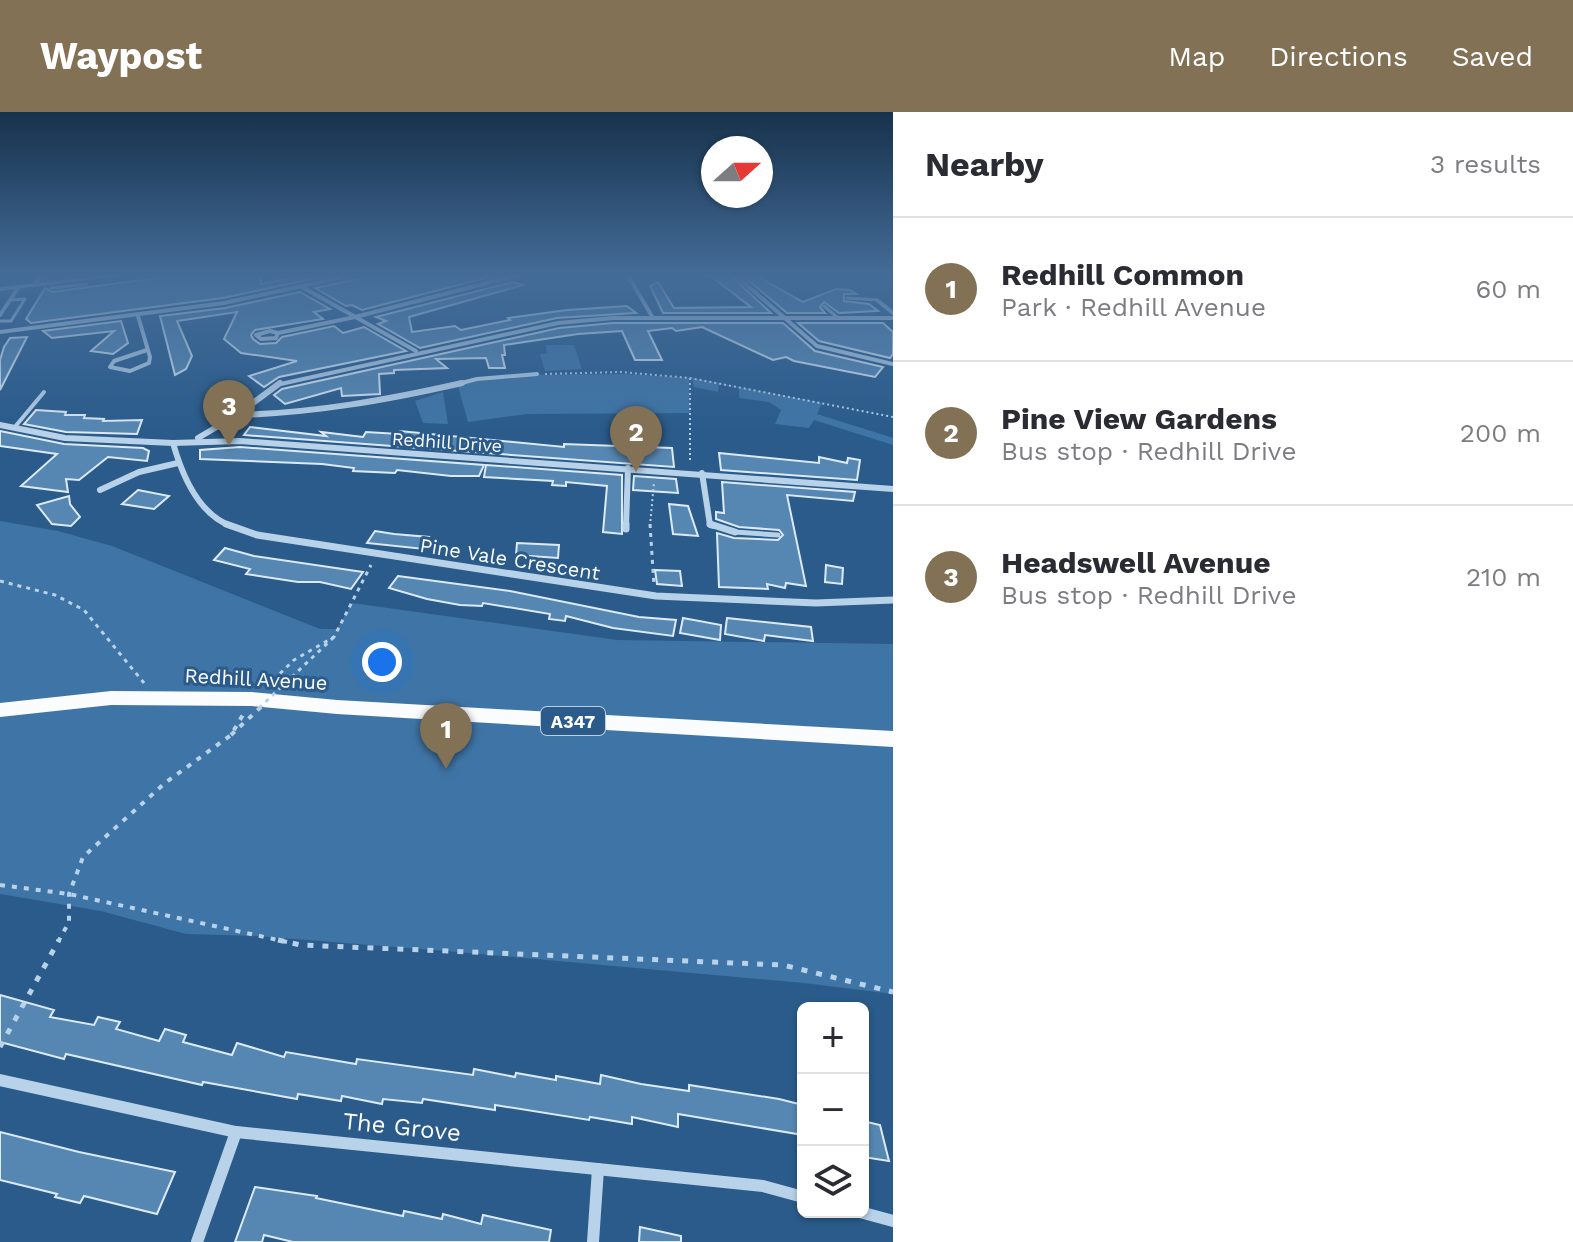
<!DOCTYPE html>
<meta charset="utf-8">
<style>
body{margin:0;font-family:"Work Sans",sans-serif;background:#f2f2f3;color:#2b2b33}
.controls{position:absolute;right:24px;bottom:24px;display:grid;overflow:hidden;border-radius:12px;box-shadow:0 2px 6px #0004}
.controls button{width:72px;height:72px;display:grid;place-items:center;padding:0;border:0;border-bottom:2px solid #e1e1e2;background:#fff;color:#2b2b33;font:40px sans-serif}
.compass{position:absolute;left:701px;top:24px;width:72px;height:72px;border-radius:50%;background:#fff;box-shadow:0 2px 6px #0004;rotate:69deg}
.you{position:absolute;left:382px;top:550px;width:28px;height:28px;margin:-20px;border:6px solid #fff;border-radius:50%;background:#1a73e8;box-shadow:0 0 0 12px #1a73e833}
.badge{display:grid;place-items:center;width:52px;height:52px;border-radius:50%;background:#837156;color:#fff;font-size:26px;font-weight:700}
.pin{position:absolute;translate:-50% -66px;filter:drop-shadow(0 2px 4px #0008)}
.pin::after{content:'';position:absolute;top:42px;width:28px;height:24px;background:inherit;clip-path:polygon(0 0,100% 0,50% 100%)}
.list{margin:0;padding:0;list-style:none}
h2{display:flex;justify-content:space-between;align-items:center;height:104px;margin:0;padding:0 32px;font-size:34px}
h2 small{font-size:26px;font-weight:400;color:#7c7c81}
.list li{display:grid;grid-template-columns:52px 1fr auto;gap:24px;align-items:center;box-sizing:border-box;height:144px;padding:0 32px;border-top:2px solid #e1e1e2}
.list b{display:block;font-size:30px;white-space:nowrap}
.list p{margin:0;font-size:26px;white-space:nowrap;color:#7c7c81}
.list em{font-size:26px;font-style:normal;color:#7c7c81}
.icon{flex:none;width:44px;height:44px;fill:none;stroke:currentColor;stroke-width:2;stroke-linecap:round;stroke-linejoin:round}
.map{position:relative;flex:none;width:893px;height:1130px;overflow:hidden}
header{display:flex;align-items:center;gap:48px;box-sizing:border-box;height:112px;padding:0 40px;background:#837156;color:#fff}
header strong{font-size:38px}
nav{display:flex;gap:44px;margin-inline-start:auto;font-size:28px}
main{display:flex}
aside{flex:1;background:#fff}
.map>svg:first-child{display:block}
.green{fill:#3f75a6}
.building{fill:#5687b2;stroke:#dceaf7;stroke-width:2}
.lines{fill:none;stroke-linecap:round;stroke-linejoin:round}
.path-far3{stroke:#b8d2e9;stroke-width:2;stroke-dasharray:2 3;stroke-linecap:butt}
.path-far2{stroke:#b8d2e9;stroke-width:3;stroke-dasharray:4 5;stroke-linecap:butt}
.path-far1{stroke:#b8d2e9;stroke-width:4;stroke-dasharray:5 7;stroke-linecap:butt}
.path{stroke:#b8d2e9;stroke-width:5;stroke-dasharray:6 9;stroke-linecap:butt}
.service-far2{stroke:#b8d2e9;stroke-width:3}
.service-far1{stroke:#b8d2e9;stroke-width:4}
.service{stroke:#b8d2e9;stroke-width:5}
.minor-far3{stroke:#b8d2e9;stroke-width:4}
.minor-far2{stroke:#b8d2e9;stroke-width:6}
.minor-far1{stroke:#b8d2e9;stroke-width:7}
.minor{stroke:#b8d2e9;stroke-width:12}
.tertiary{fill:#b8d2e9;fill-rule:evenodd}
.primary{fill:#fafcfe;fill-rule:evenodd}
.path-bridge-far1{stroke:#b8d2e9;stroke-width:3;stroke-dasharray:4 5;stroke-linecap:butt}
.path-bridge{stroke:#b8d2e9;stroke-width:4;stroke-dasharray:5 7;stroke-linecap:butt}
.labels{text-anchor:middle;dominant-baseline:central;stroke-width:6;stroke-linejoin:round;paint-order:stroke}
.far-street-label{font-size:18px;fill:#fff;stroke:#2a5b8a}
.shield{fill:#2a5b8a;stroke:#bfcedc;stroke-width:2}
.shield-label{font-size:18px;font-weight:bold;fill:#fff}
.street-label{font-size:20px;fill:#fff;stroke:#2a5b8a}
.near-street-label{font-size:24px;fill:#fff;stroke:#2a5b8a}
</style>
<header>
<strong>Waypost</strong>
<nav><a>Map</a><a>Directions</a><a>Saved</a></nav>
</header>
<main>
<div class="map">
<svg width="893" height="1130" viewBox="0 0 893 1130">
<rect width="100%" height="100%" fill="#2a5b8a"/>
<!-- green -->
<g class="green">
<polygon points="546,233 574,233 582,257 545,259 540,242 547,242"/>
<polygon points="626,262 689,266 690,301 527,302 468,310 458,274 491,266 513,267 511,263"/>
<polygon points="692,266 822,291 817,302 887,324 893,326 893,333 814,308 809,316 775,312 781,298 769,290 739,286 739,276 719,272 718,280 694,275"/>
<polygon points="443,280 448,312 423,311 415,289"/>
<polygon points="0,409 58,419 112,434 320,517 337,517 352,491 617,528 893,532 893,882 804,871 446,839 256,824 186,822 101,799 0,782"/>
</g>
<!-- building -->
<g class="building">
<polygon points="187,162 261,162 261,172 309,162 335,162 223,186 31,211 26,207 45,176 52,180"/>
<polygon points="362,162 492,162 497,163 362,198 352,193 346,194 315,176 358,167"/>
<polygon points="708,162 729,162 771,201 663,201 650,174 658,170 674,196 751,195"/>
<polygon points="741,162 753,162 803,190 836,177 850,178 856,182 844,182 844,189 869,192 878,199 839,201 824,190 820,195 825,201 787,201"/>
<polygon points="513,170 523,173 409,205 412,220 455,214 461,218 510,208 508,206 567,198 627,194 636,201 557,206 420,236 378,212 386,209 376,205"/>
<polygon points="300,180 330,197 314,200 323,207 255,218 251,223 253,227 260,232 276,231 282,225 334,214 343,221 364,215 406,239 279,265 264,275 249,264 297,249 241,241 224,227 237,200 177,209 192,244 186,257 175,263 160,204 225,196"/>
<polygon points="121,209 128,231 113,242 91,239 114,219 52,226 43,219"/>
<polygon points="613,211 783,211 815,239 883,255 875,265 794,249 786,245 773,248 702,215 676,219 672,216 648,219 662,248 635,248 622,219 578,222 504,233 505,243 502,243 505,256 489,256 486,246 436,247 447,256 394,258 394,261 379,262 380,282 342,284 341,276 285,292 274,283 282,277 559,216"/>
<polygon points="798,211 883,211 893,220 893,242 890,246 819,229"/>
<polygon points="27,225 0,278 0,248 4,235 10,226"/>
<polygon points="36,298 66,300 65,303 85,303 84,306 104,307 103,309 142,308 137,322 66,320 24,312"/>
<polygon points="250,315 326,324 321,320 363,325 366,320 399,322 400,319 564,335 564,332 672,336 674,355 244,323"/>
<polygon points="0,319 64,332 143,336 149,339 147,349 108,345 79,368 66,367 68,380 21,374 57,342 0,334"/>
<polygon points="240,335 484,353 479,364 451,364 397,358 395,361 353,359 354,356 322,352 200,347 200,338"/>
<polygon points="719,341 819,351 819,345 847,351 848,346 860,348 857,368 721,358"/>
<polygon points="486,353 622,363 622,422 603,420 607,374 566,370 566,374 552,373 553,369 484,365"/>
<polygon points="634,364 676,367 678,381 633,378"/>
<polygon points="722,370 855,380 853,389 787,383 806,474 786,471 785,476 767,472 768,477 719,475 717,421 734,426 778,428 783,423 779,418 739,415 716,407 716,400 724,401"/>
<polygon points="138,378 169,384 154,397 122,392"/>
<polygon points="69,384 70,392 80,405 71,414 52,412 37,393"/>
<polygon points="669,392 688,394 698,424 673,422"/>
<polygon points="375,419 394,422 429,425 424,437 367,431"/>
<polygon points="517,431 559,433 558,446 516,443"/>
<polygon points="225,436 254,444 363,460 351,477 320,470 298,470 246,462 250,457 214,448"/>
<polygon points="826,453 843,456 842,472 825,470"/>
<polygon points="655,458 680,459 682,474 657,472"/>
<polygon points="398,464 510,479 639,505 676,508 673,524 613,516 566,504 565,509 549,507 550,502 483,491 482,494 460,493 427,487 389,476"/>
<polygon points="683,506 721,513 720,528 680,521"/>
<polygon points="727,506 811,515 813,529 765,523 764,529 725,522"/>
<polygon points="0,883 54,898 50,905 94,913 98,905 120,910 116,917 159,929 165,917 186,923 183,930 232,943 237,931 284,945 286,940 356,952 357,947 473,963 474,957 515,965 516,961 556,968 556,964 600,972 601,963 641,972 689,979 689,973 779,987 803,993 803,1023 678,1002 678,1015 632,1005 632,1012 590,1005 589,1008 495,993 495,998 423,987 422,991 383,987 382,992 342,984 341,989 298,982 297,987 203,970 202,973 66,942 64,947 0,930"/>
<polygon points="863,1009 880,1013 889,1049 863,1045"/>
<polygon points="0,1020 79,1040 175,1060 157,1102 84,1084 80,1091 55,1085 57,1082 0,1068"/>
<polygon points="255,1075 317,1084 316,1086 403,1104 404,1099 442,1107 443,1102 481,1112 483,1103 551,1118 549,1130 293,1130 264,1123 262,1130 235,1130"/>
<polygon points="640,1115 681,1124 681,1130 639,1130"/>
</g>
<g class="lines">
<!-- path-far3 -->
<g class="path-far3">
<polyline points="545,262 621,260 690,266 893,305"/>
<polyline points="690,266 690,350"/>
<polyline points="650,414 654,370"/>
</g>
<!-- path-far2 -->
<g class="path-far2">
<polyline points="650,412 654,474"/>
<polyline points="0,469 55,483 84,498 144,571"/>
<polyline points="267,574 294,548 334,525 371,453"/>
</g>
<!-- path-far1 -->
<g class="path-far1">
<polyline points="0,773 69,782 287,830"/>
<polyline points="58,830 69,810 69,782 83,745 165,671 231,623 244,601"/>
</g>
<!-- path -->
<g class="path">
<polyline points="278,828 301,833 783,853 893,880"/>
<polyline points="0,935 59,828"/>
</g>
<!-- service-far2 -->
<g class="service-far2">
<polyline points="51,176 87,172"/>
<polyline points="847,186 877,188"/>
<polyline points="824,194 838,206"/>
<polyline points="0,209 11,209 25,187 10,188"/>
</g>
<!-- service-far1 -->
<polyline class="service-far1" points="14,316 44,280"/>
<!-- service -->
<polyline class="service" points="735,420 778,423"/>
<!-- minor-far3 -->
<g class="minor-far3">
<polyline points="627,162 653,206"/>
<polyline points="734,162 817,234 893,252"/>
<polyline points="34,173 42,162"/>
<polyline points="302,175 416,239"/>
<polyline points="877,188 893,201"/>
<polyline points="0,203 18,176"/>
<polyline points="138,204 150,245 149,251 130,259 110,255 114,249 147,238"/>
<polygon points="270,219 278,221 276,226 261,227 256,223"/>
<polyline points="0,220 224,191 357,162"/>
<polyline points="278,221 355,205 522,162"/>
<polyline points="276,273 558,211 613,206 893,206"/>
<polyline points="454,273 477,267 537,262"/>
</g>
<!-- minor-far2 -->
<g class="minor-far2">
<path d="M237,303C314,301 387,288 462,271"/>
<polyline points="0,313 65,326 173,331 240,329 893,377"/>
<polyline points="198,326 237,303 280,271"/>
<path d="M173,331C182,363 198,402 231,414"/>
<polyline points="702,361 710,413 714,414"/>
<polyline points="100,378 139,360 178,351"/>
<polyline points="626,414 628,356"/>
</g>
<!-- minor-far1 -->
<g class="minor-far1">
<polyline points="226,412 257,423 656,484 816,491 893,488"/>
<polyline points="710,412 735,420"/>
<polyline points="626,417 626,412"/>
</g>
<!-- minor -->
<g class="minor">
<polyline points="0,968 236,1020 763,1074 803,1085"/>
<polyline points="860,1100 893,1109"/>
<polyline points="197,1130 236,1020"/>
<polyline points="593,1130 598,1057"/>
</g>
<!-- tertiary -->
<polygon class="tertiary" points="119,162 137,162 0,179 0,175"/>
<!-- primary -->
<polygon class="primary" points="111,579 252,580 337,588 893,619 893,635 337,602 252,594 111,593 0,605 0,591"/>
<!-- path-bridge-far1 -->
<polyline class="path-bridge-far1" points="259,596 334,525"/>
<!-- path-bridge -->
<polyline class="path-bridge" points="231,623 262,594"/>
</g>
<!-- sky -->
<linearGradient id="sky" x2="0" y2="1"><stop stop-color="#17324c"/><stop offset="0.51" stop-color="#446c98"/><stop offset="1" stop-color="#446c98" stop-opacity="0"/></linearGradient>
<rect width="893" height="320" fill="url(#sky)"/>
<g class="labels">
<!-- far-street labels -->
<g class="far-street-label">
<text transform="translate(447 330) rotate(4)">Redhill Drive</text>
</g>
<!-- shield labels -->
<rect class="shield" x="541" y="595" width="64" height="28" rx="6"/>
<g class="shield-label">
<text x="573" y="609">A347</text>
</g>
<!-- street labels -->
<g class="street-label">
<text transform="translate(510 447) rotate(9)">Pine Vale Crescent</text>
<text transform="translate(256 567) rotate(3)">Redhill Avenue</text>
</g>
<!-- near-street labels -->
<g class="near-street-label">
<text transform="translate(402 1015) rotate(6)">The Grove</text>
</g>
</g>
</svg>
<div class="controls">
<button>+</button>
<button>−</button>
<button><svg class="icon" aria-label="layers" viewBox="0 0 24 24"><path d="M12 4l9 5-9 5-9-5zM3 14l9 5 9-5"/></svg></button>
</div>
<svg class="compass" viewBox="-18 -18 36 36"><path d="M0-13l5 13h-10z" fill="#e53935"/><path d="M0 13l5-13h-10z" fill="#7c7c81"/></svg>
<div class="you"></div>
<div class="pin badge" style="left:446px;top:657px">1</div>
<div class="pin badge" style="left:636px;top:360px">2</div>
<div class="pin badge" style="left:229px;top:334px">3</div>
</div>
<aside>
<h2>Nearby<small>3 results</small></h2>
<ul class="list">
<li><span class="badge">1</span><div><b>Redhill Common</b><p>Park · Redhill Avenue</p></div><em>60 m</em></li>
<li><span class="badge">2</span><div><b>Pine View Gardens</b><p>Bus stop · Redhill Drive</p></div><em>200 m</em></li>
<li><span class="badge">3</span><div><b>Headswell Avenue</b><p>Bus stop · Redhill Drive</p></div><em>210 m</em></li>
</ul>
</aside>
</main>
